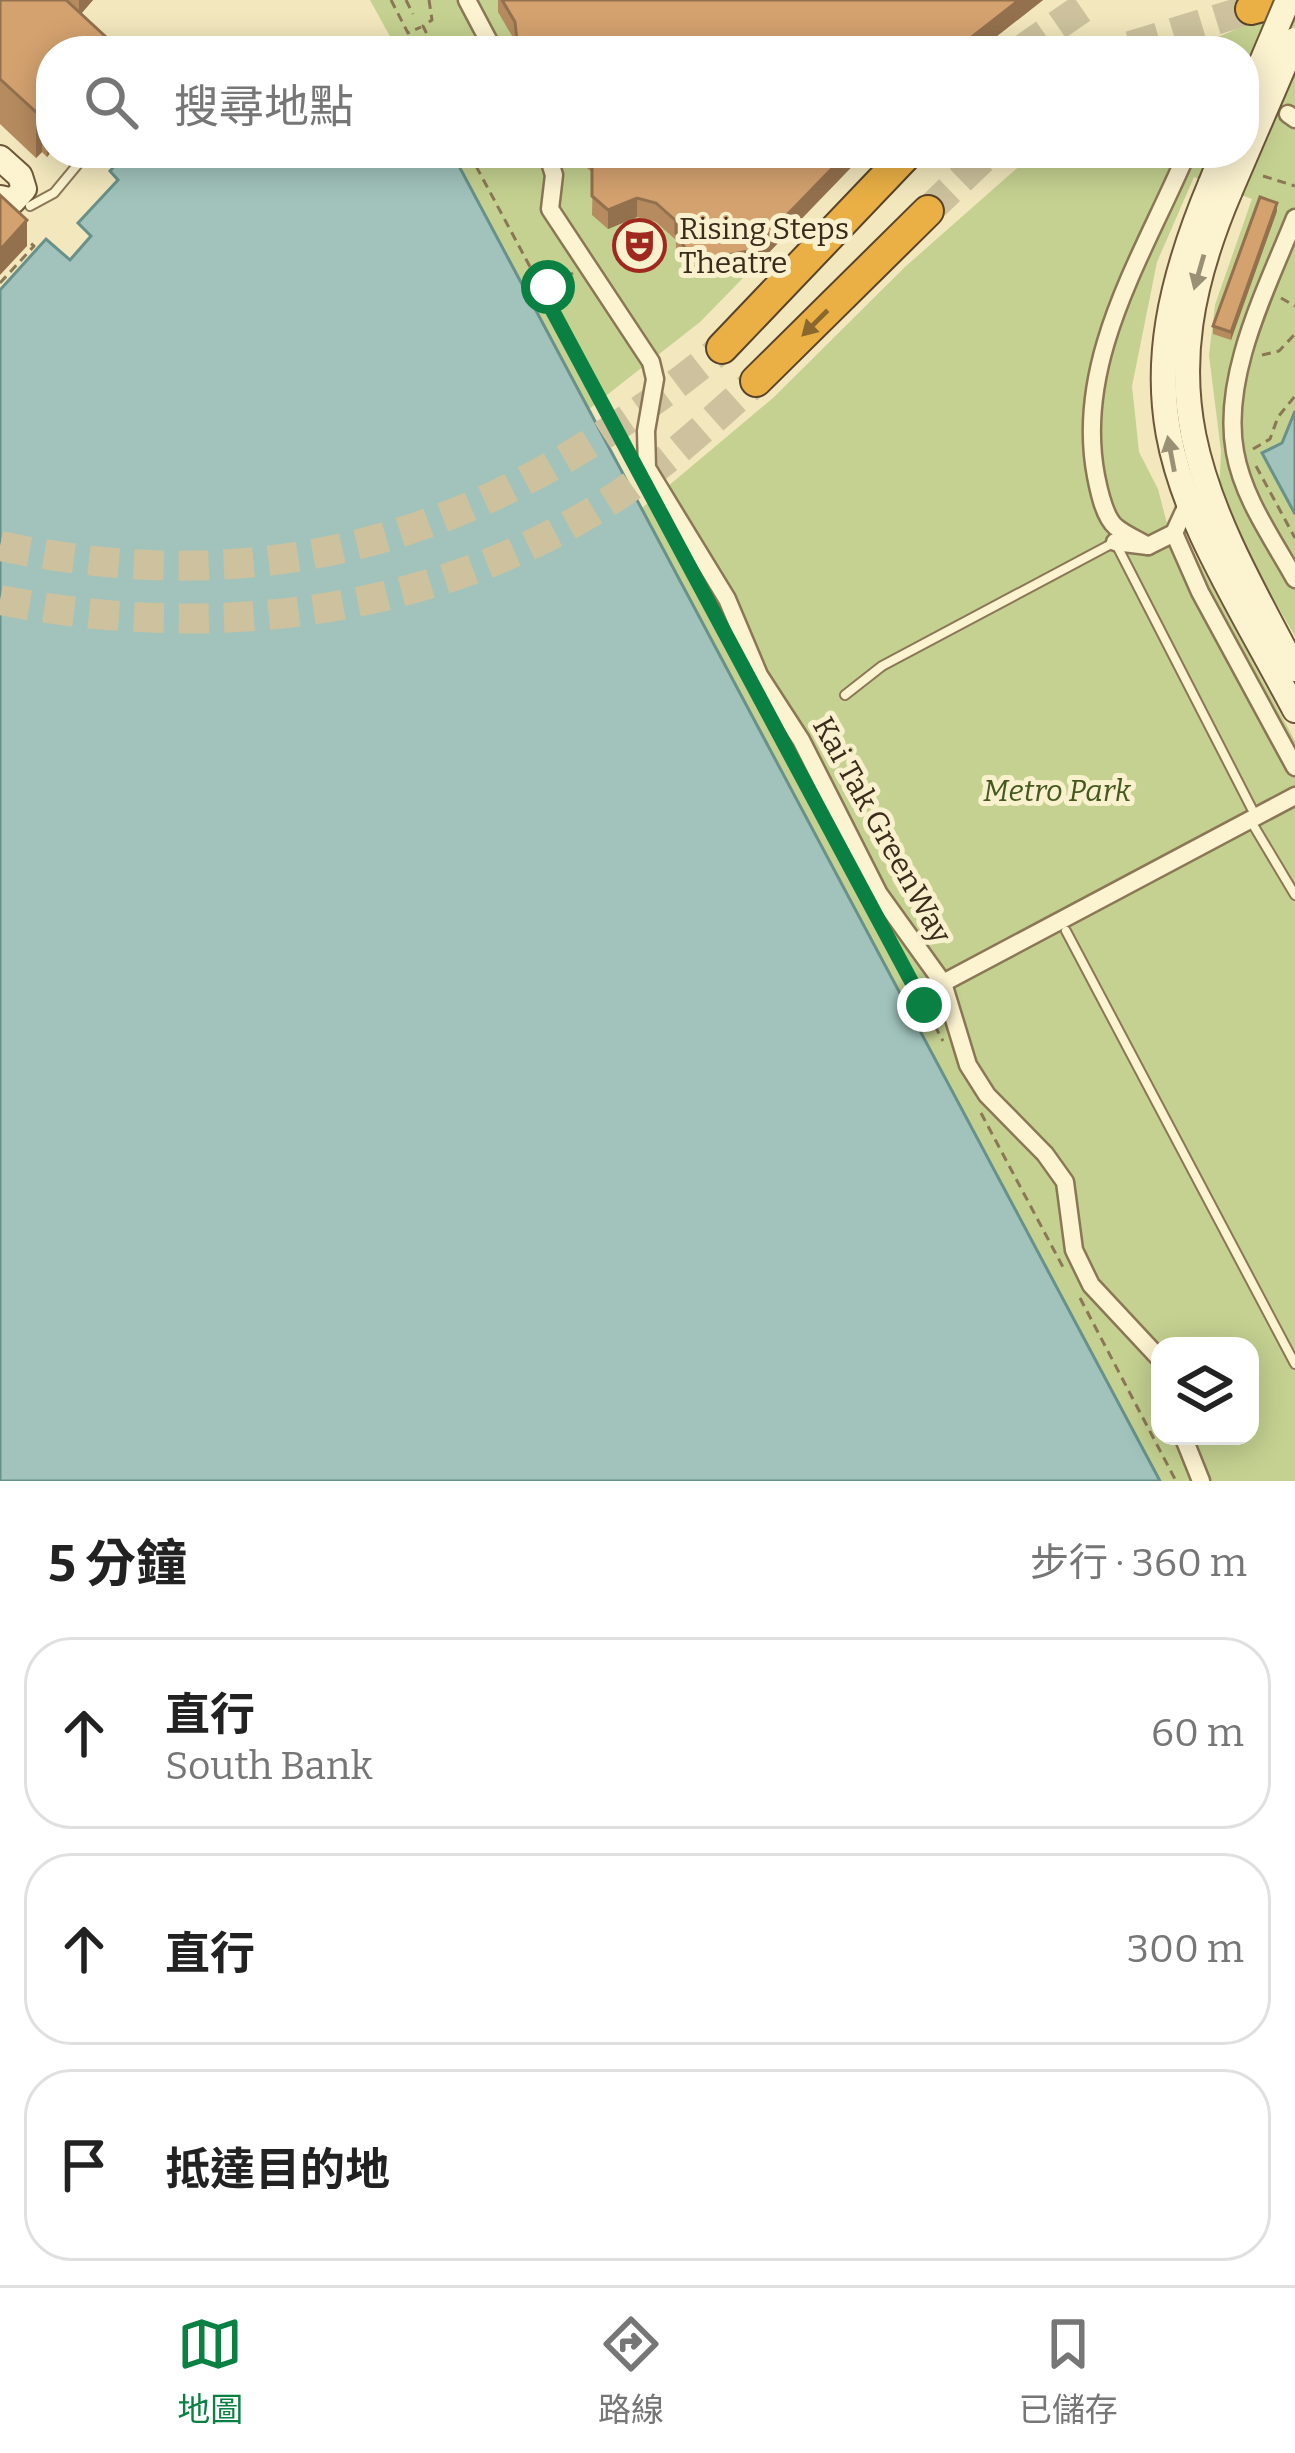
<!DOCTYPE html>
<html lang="zh-TW">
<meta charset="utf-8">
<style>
body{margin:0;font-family:Bitter,"Noto Sans TC",serif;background:#f2f2f2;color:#222}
.controls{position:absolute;right:36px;bottom:36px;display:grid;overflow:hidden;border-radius:24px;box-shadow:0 6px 30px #0003}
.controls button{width:108px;height:108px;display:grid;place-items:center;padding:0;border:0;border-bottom:3px solid #e0e0e0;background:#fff;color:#222;font:60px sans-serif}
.stop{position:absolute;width:36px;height:36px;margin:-27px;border:9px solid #0b8043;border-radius:50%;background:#fff}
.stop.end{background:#0b8043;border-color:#fff;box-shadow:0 3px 12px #0008}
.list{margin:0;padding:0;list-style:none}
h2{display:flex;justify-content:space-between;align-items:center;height:156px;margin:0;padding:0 48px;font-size:51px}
h2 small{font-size:39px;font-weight:400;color:#767676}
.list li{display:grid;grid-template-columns:78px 1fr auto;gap:36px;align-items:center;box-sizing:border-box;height:192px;margin:0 24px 24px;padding:0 24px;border:3px solid #e0e0e0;border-radius:48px}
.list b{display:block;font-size:45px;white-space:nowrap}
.list p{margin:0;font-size:39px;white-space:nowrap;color:#767676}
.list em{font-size:39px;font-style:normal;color:#767676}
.icon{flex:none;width:66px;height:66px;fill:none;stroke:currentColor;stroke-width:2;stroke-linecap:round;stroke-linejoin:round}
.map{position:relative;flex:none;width:1295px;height:1481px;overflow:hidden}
.search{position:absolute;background:#fff;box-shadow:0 6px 30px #0003;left:36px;right:36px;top:36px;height:132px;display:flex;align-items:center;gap:30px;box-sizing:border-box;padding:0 42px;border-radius:48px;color:#767676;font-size:45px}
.sheet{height:804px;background:#fff}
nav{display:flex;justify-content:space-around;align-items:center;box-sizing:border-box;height:168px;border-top:3px solid #e0e0e0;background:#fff;font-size:33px;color:#767676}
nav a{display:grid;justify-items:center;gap:6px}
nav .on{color:#0b8043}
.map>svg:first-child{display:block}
.green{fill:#c4d190;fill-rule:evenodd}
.water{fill:#a1c3bc;stroke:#68918b;stroke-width:3}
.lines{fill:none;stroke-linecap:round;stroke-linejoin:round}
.highway-tunnel{stroke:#cdc29d;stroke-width:30;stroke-dasharray:30 15;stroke-linecap:butt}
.lane-casing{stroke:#8b7755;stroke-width:12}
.street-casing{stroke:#8b7755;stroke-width:21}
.secondary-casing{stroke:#6d5738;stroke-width:28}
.highway-casing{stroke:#58432a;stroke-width:34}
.path{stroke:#8b7755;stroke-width:3;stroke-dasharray:9 6;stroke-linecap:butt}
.lane{stroke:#fcf3d1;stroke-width:8}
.street{stroke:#fcf3d1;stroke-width:16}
.secondary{stroke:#fcf3d1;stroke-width:24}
.highway{stroke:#eab045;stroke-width:30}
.secondary-bridge-casing{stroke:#6d5738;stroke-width:28;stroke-linecap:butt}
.secondary-bridge{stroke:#fcf3d1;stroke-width:24}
.wall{fill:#b68b5f}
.shaded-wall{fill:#94714e}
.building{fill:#d4a26f;stroke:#94714e;stroke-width:3}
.oneway{fill:#9a9076}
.oneway2{fill:#89672e}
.route{stroke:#0b8043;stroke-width:15}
.labels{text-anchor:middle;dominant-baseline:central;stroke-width:10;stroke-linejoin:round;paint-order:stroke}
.poi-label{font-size:30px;fill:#392c1b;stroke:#f9f0ce;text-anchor:start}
.park-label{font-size:30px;font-style:italic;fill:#45581f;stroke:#f9f0ce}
.street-label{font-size:30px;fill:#392c1b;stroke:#f9f0ce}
</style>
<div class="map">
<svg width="1295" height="1481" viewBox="0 0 1295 1481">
<rect width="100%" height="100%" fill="#f2e7bd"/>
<!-- green -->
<g class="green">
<polygon points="370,0 1043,0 976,51 398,51"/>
<path d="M1295,13V411L1282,443L1263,454L1295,514V636L1236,535L1219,494L1221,451L1209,355L1215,305L1252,199L1194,177L1157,262L1132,386L1139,452L1158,489L1173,547L1194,553L1295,741V1481H1160L642,508L773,398L905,267L1034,153H1244V51H1186L1253,22ZM1160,1346H1250V1436H1160Z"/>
<polygon points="452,153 865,153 700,322 589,409"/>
</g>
<!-- water -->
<g class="water">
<polygon points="126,153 452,153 1160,1481 0,1481 0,290 46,239 70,260 91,236 78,223 118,180 110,171"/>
<polygon points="1295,411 1295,514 1262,453 1282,443"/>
</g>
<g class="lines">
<!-- highway-tunnel -->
<g class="highway-tunnel">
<polyline points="1130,46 1251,9"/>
<polyline points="1020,51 1094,0"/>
<polyline points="928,211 988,153"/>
<path d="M0,546C285,605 501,529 722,348"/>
<path d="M0,600C201,639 414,619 592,512C652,476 704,428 756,381"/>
</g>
<defs>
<g id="lane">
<polyline points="30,206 54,193 83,158"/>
<polyline points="845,695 882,666 1115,542 1252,809"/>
<polyline points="1255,828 1295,895"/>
<polyline points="1066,931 1295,1364"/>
</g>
<g id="street">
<polyline points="467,0 494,51"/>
<polyline points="1288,114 1295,119"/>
<polyline points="547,153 554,175 550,209 651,362 655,379 646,431 647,468 727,599 759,675 801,740 879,894 943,983 968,1065 987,1095 1045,1154 1065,1182 1074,1250 1091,1285 1160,1359"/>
<path d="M1295,218C1267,288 1221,376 1235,452C1243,498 1273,539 1295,579"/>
<polyline points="1174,533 1200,592 1295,767"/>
<polyline points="1115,542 1148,546 1174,533 1186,507"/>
<path d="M1148,546C1138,540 1124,534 1116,527C1104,517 1099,491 1096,476C1074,361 1143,256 1187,153"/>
<polyline points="943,983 1295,796"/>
<polyline points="1183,1436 1201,1481"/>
</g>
<g id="secondary">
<polyline points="0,158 20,176 24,189 13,201 0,198"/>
<path d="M1211,183C1111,420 1184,503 1295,710"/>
<path d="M1230,191C1144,392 1198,489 1295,669"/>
</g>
<g id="highway">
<polyline points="1251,9 1286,0"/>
<polyline points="722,348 908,153"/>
<polyline points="756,381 928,211"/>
</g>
</defs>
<!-- lane casing -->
<use href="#lane" class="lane-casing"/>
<!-- street casing -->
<use href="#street" class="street-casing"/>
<!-- secondary casing -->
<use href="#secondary" class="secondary-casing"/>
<!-- highway casing -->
<use href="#highway" class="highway-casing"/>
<!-- path -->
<g class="path">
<polyline points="391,0 408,33 421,27"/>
<polyline points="406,0 413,14"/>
<polyline points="429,0 432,20 423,26 435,51"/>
<polyline points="404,39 411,51"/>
<polyline points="466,51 470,37"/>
<polyline points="469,153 630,453"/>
<polyline points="1263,176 1295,186"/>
<polyline points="0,283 34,246 28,241"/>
<polyline points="545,290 573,273"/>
<polyline points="1281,298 1295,306"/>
<polyline points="1262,355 1279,351 1295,334"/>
<polyline points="1253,449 1270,439 1278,417 1295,396"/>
<polyline points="1256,466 1295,538"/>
<polyline points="885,933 943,1041"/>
<polyline points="981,1113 1064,1269"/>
<polyline points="1080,1298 1176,1481"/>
</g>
<!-- lane -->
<use href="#lane" class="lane"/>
<!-- street -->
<use href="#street" class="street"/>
<!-- secondary -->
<use href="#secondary" class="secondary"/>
<!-- highway -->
<use href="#highway" class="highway"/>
<defs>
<g id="secondary-bridge">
<polyline points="1244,104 1288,0"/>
<polyline points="1211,183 1223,153"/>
<polyline points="1230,191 1295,40"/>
</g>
</defs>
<!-- secondary-bridge casing -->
<use href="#secondary-bridge" class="secondary-bridge-casing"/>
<!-- secondary-bridge -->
<use href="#secondary-bridge" class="secondary-bridge"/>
</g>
<!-- wall -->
<g class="wall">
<polygon points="0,0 93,0 81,14 106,37 106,51 51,51 51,152 47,157 42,152 36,158 0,124"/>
<polygon points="498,0 1043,0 978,51 516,51 515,41 498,12"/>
<polygon points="569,153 865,153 753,269 714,277 688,272 676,252 676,240 656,222 637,217 608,229 592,215 593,173"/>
<polygon points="1277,211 1231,340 1213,334 1213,326"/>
</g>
<!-- shaded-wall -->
<g class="shaded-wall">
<polygon points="79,0 93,0 79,16"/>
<polygon points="1019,0 1043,0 978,51 954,51"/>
<polygon points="42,106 42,152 36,158 36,112"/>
<polygon points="51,107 51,152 47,157 47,111"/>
<polygon points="847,153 865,153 753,269 714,277 714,258"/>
<polygon points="637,198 637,217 608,229 608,210"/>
<polygon points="1277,203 1277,211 1231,340 1231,332"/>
<polygon points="27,220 27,246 0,275 0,250"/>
</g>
<!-- building -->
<g class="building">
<polygon points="0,0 66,0 106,37 101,42 106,47 103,51 51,51 51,107 47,111 42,106 36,112 0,79"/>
<polygon points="502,0 1019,0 954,51 526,51 517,41 515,22"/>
<polygon points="592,153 847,153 753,250 714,258 688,253 676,233 676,221 656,203 637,198 608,210 592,196"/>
<polygon points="0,195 27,220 0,250"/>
<polygon points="1260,197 1277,203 1231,332 1213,326"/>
</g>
<!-- one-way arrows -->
<defs><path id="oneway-solid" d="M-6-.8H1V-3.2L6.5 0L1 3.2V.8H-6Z" transform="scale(3)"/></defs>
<g class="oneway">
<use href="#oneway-solid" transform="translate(1199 272) rotate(106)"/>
<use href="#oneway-solid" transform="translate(1171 454) rotate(-101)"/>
</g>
<use class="oneway2" href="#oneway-solid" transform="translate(815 323) rotate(135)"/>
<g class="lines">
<!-- route -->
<polyline class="route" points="548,287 542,291 924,1005"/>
</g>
<!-- icons -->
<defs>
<symbol id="theatre-ring" viewBox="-11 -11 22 22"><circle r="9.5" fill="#f9f0ce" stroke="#a0291f" stroke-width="1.5"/><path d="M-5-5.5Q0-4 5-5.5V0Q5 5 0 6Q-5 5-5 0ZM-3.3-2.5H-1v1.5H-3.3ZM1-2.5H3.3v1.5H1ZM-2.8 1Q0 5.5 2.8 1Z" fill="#a0291f"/></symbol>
</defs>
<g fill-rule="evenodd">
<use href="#theatre-ring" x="610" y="216" width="59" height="59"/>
</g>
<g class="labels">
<!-- poi labels -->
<g class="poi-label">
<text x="679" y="229">Rising Steps<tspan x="679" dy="34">Theatre</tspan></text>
</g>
<!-- park labels -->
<g class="park-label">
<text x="1057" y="791">Metro Park</text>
</g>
<!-- street labels -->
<g class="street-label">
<text transform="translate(882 830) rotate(61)">Kai Tak GreenWay</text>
</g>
</g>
</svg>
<div class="controls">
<button><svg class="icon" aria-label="layers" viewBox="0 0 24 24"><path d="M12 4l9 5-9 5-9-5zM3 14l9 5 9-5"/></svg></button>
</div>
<div class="stop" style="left:548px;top:287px"></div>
<div class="stop end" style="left:924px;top:1005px"></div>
<div class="search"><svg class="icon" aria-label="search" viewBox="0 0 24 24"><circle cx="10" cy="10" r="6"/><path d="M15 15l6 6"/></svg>搜尋地點</div>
</div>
<section class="sheet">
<h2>5 分鐘<small>步行 · 360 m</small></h2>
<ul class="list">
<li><svg class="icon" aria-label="ahead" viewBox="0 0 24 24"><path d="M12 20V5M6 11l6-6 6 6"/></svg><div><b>直行</b><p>South Bank</p></div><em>60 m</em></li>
<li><svg class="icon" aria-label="ahead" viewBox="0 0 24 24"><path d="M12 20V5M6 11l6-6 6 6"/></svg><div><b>直行</b></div><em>300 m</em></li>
<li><svg class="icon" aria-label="arrive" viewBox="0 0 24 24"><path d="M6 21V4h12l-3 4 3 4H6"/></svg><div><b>抵達目的地</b></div></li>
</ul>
</section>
<nav>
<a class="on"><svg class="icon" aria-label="map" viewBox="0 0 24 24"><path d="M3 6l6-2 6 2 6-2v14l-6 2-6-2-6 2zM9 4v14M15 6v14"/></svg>地圖</a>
<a><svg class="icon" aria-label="directions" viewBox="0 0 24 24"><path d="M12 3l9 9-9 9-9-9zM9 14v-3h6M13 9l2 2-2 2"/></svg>路線</a>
<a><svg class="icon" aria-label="saved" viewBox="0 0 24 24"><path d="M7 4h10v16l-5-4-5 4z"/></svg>已儲存</a>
</nav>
